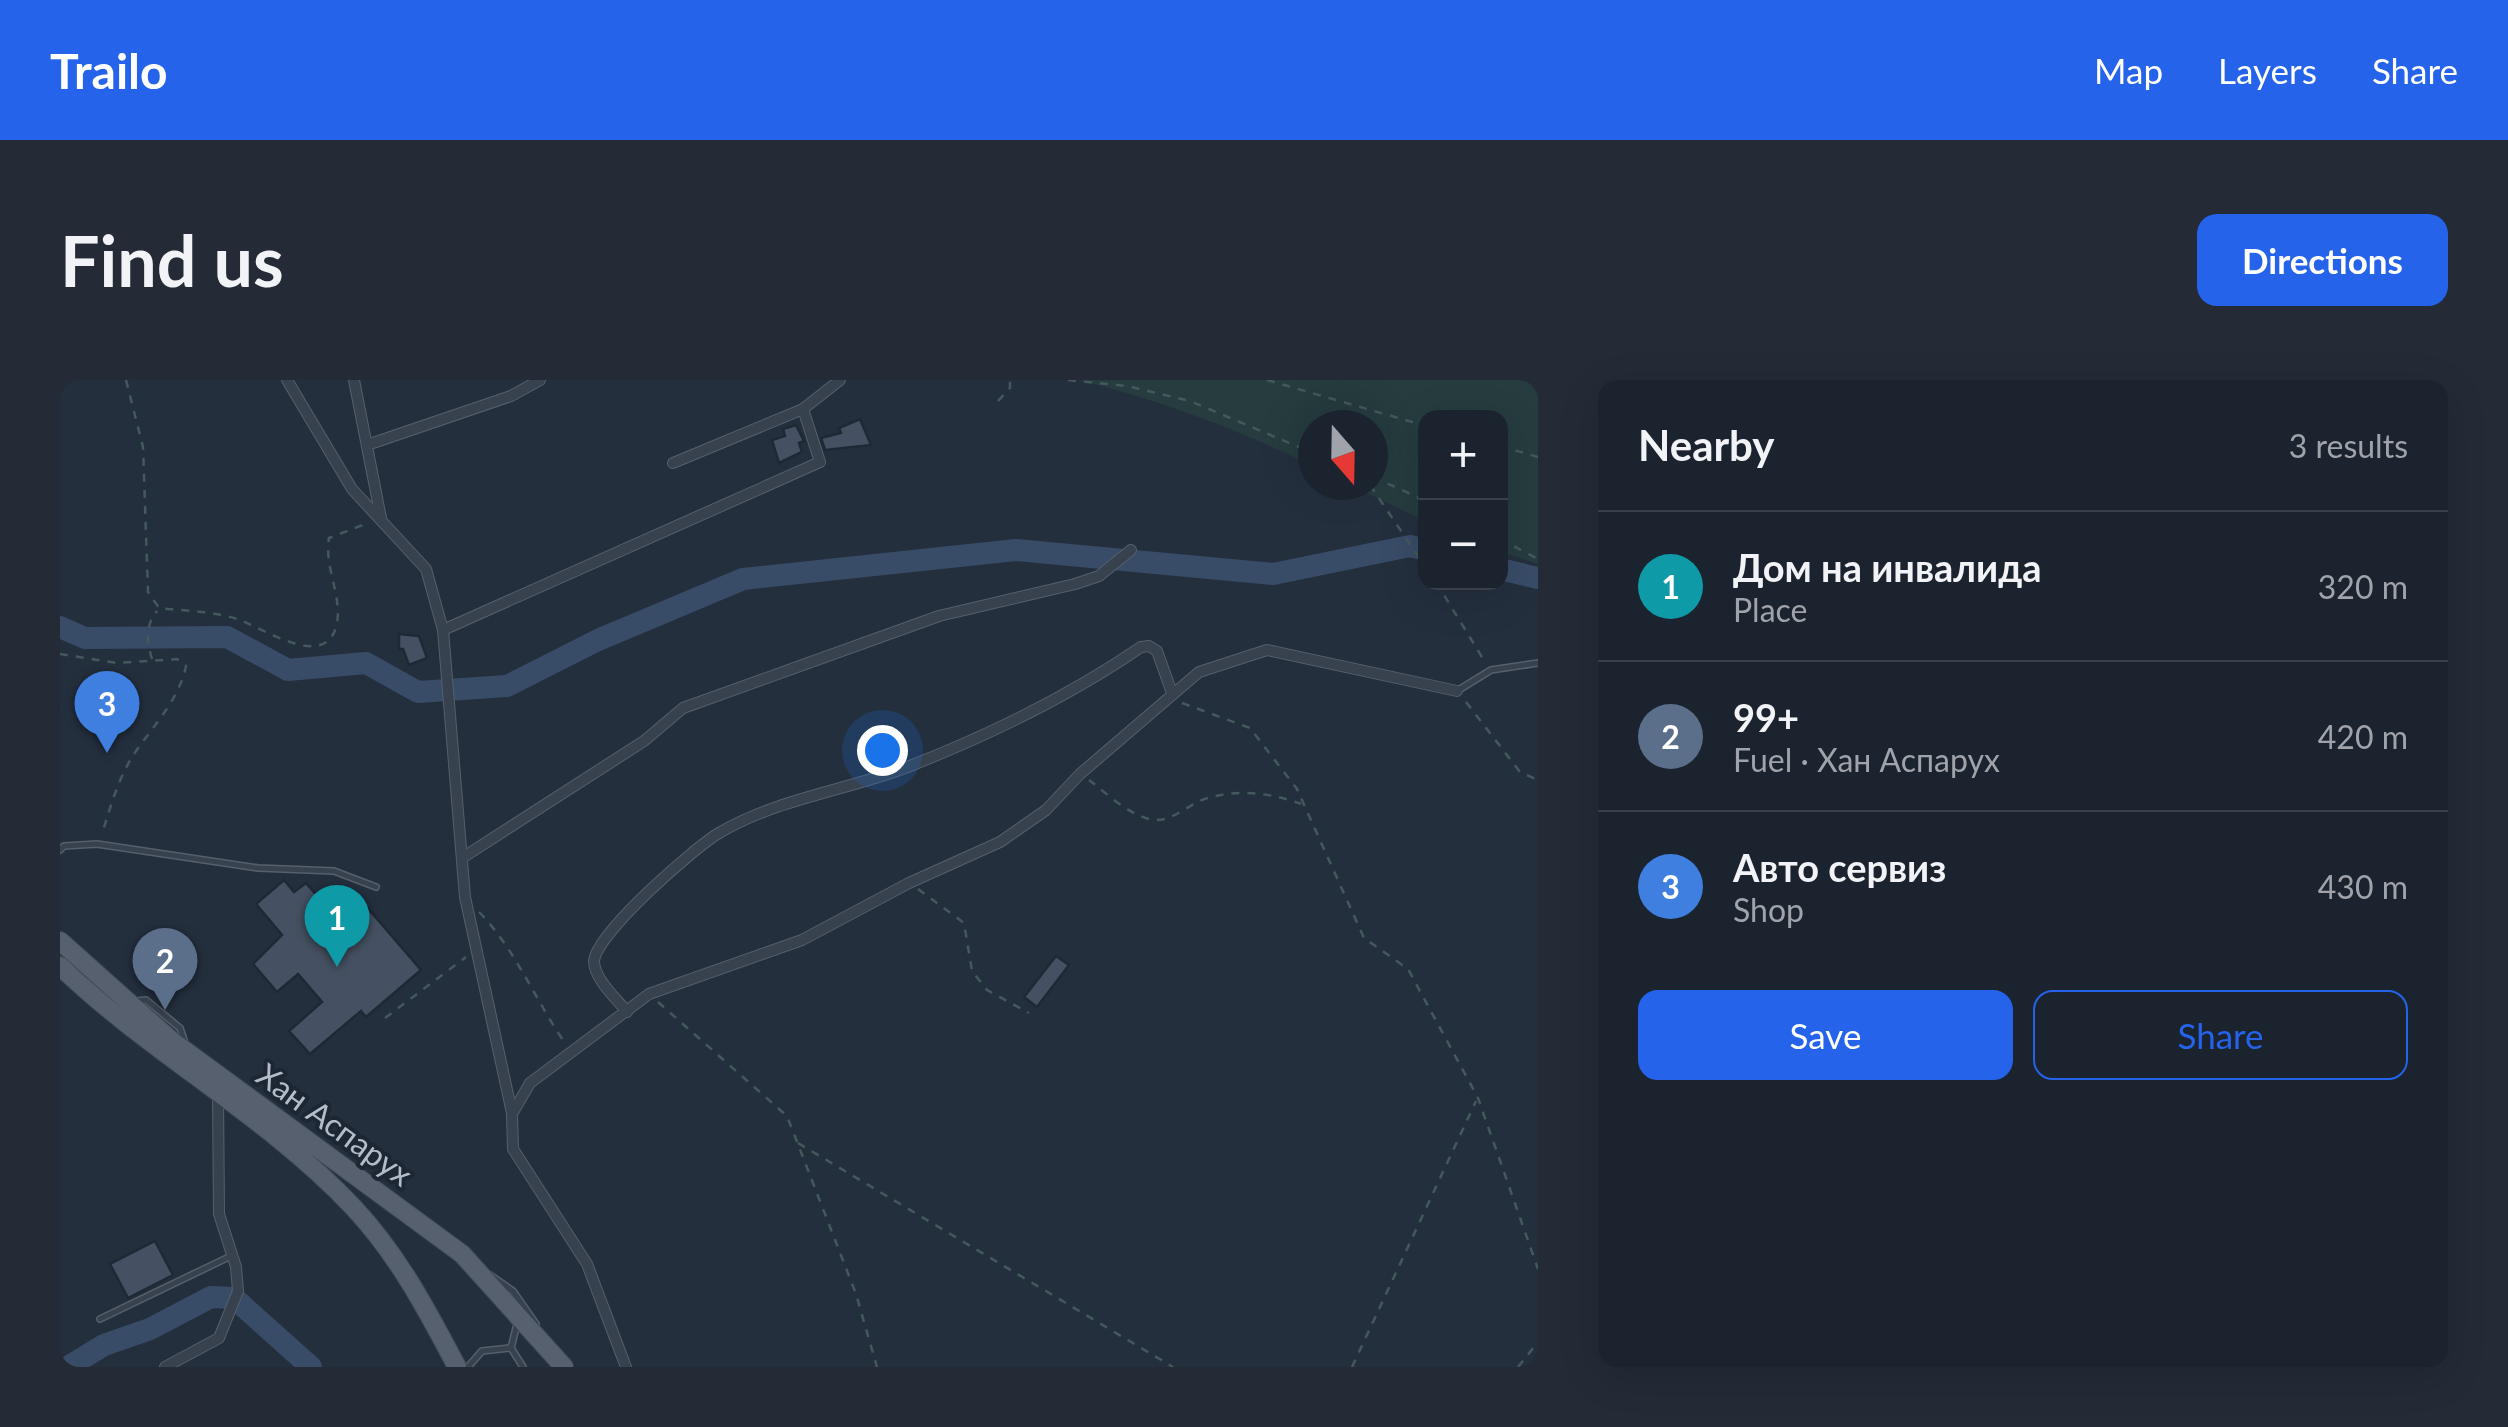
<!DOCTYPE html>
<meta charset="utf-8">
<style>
body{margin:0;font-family:Lato,sans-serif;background:#242b36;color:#f1f3f6}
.controls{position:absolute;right:30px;top:30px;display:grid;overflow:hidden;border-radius:20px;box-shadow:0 10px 40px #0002}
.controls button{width:90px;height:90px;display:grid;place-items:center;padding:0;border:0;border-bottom:2px solid #39404a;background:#1b232e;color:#f1f3f6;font:50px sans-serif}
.compass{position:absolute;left:1238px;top:30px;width:90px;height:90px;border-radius:50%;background:#1b232e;box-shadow:0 10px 40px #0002;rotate:160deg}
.you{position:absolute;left:822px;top:370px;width:35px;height:35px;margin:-25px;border:8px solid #fff;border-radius:50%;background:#1a73e8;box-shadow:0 0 0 15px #1a73e833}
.badge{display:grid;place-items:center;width:65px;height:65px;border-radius:50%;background:#2563eb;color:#fff;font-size:32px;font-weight:700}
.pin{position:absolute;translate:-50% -82px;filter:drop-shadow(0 2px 5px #0008)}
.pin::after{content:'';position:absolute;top:52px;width:35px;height:30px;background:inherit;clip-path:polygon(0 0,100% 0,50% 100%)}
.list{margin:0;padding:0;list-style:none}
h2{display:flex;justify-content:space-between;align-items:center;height:130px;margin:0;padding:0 40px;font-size:42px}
h2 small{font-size:32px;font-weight:400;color:#a0a4aa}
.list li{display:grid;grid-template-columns:65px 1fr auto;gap:30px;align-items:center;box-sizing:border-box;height:150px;padding:0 40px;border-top:2px solid #39404a}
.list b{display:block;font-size:38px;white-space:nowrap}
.list p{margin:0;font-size:32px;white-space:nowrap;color:#a0a4aa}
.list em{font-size:32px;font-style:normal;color:#a0a4aa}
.actions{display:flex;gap:20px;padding:30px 40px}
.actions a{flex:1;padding:22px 0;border:2px solid #2563eb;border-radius:20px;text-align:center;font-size:35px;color:#2563eb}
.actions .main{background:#2563eb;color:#fff}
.map{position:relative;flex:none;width:1478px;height:987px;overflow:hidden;border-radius:20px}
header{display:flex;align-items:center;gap:60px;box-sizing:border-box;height:140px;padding:0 50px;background:#2563eb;color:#fff}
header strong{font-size:48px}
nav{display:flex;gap:55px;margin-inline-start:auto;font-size:35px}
.intro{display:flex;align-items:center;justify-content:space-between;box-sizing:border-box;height:240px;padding:0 60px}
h1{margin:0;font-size:70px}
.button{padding:25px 45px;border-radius:20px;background:#2563eb;color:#fff;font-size:35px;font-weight:700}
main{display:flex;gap:60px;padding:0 60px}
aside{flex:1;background:#1b232e;border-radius:20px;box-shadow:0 10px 40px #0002}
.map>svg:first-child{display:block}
.green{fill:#263c3f}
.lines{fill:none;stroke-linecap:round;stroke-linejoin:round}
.river{stroke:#394c67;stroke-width:22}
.building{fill:#455162;stroke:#1f2835;stroke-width:2.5}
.service-casing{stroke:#565f6c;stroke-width:8}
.minor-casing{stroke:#565f6c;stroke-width:12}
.primary-casing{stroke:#414a57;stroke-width:20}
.path{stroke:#44595c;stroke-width:2.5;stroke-dasharray:8 8;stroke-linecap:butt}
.service{stroke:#38414e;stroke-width:5}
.minor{stroke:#38414e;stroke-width:10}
.primary{stroke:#56606e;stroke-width:18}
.labels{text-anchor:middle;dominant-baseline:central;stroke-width:8;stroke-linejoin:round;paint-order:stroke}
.street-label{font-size:32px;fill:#b4bcc9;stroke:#1d2633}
</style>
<header>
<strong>Trailo</strong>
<nav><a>Map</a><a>Layers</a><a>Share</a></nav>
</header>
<div class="intro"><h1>Find us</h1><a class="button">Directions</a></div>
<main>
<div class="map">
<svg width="1478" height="987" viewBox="0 0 1478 987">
<rect width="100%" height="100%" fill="#242f3e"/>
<!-- green -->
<path class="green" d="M1019,0H1478V184L1441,172L1440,38H1366L1365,141L1290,105H1313V45H1253V86C1180,50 1099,20 1019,0Z"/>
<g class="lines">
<!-- river -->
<g class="river">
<polyline points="1440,189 1478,198"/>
<polyline points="0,247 25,258 167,257 228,290 306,283 358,312 447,306 538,260 683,199 956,170 1213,194 1350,166 1366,170"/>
<polyline points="8,987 44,965 90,949 151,917 174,918 251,987"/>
</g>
</g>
<!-- building -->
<g class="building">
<polygon points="800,39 811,65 765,70 761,58 781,53 779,48"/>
<polygon points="736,45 744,61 739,63 742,72 719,83 712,60 725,56 723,49"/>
<polygon points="339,254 359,256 367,278 349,285 343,269 339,269"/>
<polygon points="224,500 234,512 246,503 278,540 284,535 288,539 305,525 361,590 306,637 301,631 250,674 229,651 262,622 238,594 217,612 193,584 222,555 196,524"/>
<polygon points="996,576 1009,585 977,627 964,617"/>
<polygon points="95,861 113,895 68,918 50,884"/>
</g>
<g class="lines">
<defs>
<g id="service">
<polyline points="1397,311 1431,290 1478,283"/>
<polyline points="0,470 4,466 37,464 198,488 274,491 316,507"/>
<polyline points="77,621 86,620 120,648 125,663"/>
<polyline points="430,895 453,911 476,944"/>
<polyline points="40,939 171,876"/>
<polyline points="457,944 451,968 463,987"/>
<polyline points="408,987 422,971 451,968"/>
</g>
<g id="minor">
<polyline points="227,0 292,109 366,189 383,250 405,517 452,733"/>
<polyline points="294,0 321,138"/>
<polyline points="307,65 451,16 480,0"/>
<polyline points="613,83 743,29"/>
<polyline points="383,250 760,82 743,29 780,0"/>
<polyline points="402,478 584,361 623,328 879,236 1015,204 1039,196 1071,170"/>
<path d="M567,632C557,619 535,600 534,582C534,555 635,467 659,453C717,419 783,411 845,388C927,356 1008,317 1081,267L1089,266L1097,271L1112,313"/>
<polyline points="105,987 159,958 178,911 176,887 159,834 158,716"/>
<polyline points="566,987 527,884 453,769 452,734 470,703 589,614 742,560 849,503 940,462 986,430 1020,394 1139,292 1207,270 1397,311"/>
</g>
<g id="primary">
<polyline points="0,561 112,661 402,874 504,987"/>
<path d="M0,586C91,674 207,735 294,828C338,875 367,930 397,987"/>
</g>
</defs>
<!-- service casing -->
<use href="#service" class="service-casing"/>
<!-- minor casing -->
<use href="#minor" class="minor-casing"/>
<!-- primary casing -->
<use href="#primary" class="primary-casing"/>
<!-- path -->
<g class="path">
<path d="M66,0L83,67L88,212L99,228C125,231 153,231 177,239C201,246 267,294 277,243C282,215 264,187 269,158L308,143"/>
<polyline points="1008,0 1067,6 1130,21 1253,73"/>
<polyline points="1207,0 1366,46"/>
<polyline points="938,21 950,8 950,0"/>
<polyline points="1440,66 1478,77"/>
<polyline points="1313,97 1366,121"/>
<polyline points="1310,105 1366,188"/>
<polyline points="1440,159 1478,179"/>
<polyline points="1376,202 1425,282"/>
<path d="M0,274L57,283L117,279L126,286C119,320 93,346 74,374C58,399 51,425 42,454"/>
<path d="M92,279C87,262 85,245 97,231"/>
<polyline points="1406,322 1460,392 1478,400"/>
<polyline points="1122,323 1190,348 1237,409 1304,558 1348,589 1418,718 1478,889"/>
<path d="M1029,400C1047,414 1067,433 1089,439C1111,445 1128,423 1148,418C1179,409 1212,413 1241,424"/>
<polyline points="858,509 904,543 912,591 927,610 969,633"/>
<path d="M419,532C456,570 475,620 505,663"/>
<polyline points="598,622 727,736 796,914 817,987"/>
<polyline points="325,638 406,577"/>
<polyline points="738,763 1113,987"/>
<polyline points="1292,987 1416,721"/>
<polyline points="1458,987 1478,962"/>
</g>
<!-- service -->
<use href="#service" class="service"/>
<!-- minor -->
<use href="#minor" class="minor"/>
<!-- primary -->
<use href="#primary" class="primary"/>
</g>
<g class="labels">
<!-- street labels -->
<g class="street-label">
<text transform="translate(275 744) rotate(36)">Хан Аспарух</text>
</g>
</g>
</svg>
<div class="controls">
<button>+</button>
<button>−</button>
</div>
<svg class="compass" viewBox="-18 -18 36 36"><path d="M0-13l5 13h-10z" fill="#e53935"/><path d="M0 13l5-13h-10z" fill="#a0a4aa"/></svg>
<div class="you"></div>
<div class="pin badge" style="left:277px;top:587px;background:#0f9aa8">1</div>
<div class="pin badge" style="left:105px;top:630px;background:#5c6f8a">2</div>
<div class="pin badge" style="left:47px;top:373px;background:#3f7fe0">3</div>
</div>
<aside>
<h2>Nearby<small>3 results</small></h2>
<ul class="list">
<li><span class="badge" style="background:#0f9aa8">1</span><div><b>Дом на инвалида</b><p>Place</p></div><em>320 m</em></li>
<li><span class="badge" style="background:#5c6f8a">2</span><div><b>99+</b><p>Fuel · Хан Аспарух</p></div><em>420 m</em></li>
<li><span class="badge" style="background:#3f7fe0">3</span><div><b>Авто сервиз</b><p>Shop</p></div><em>430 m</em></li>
</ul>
<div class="actions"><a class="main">Save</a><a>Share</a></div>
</aside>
</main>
